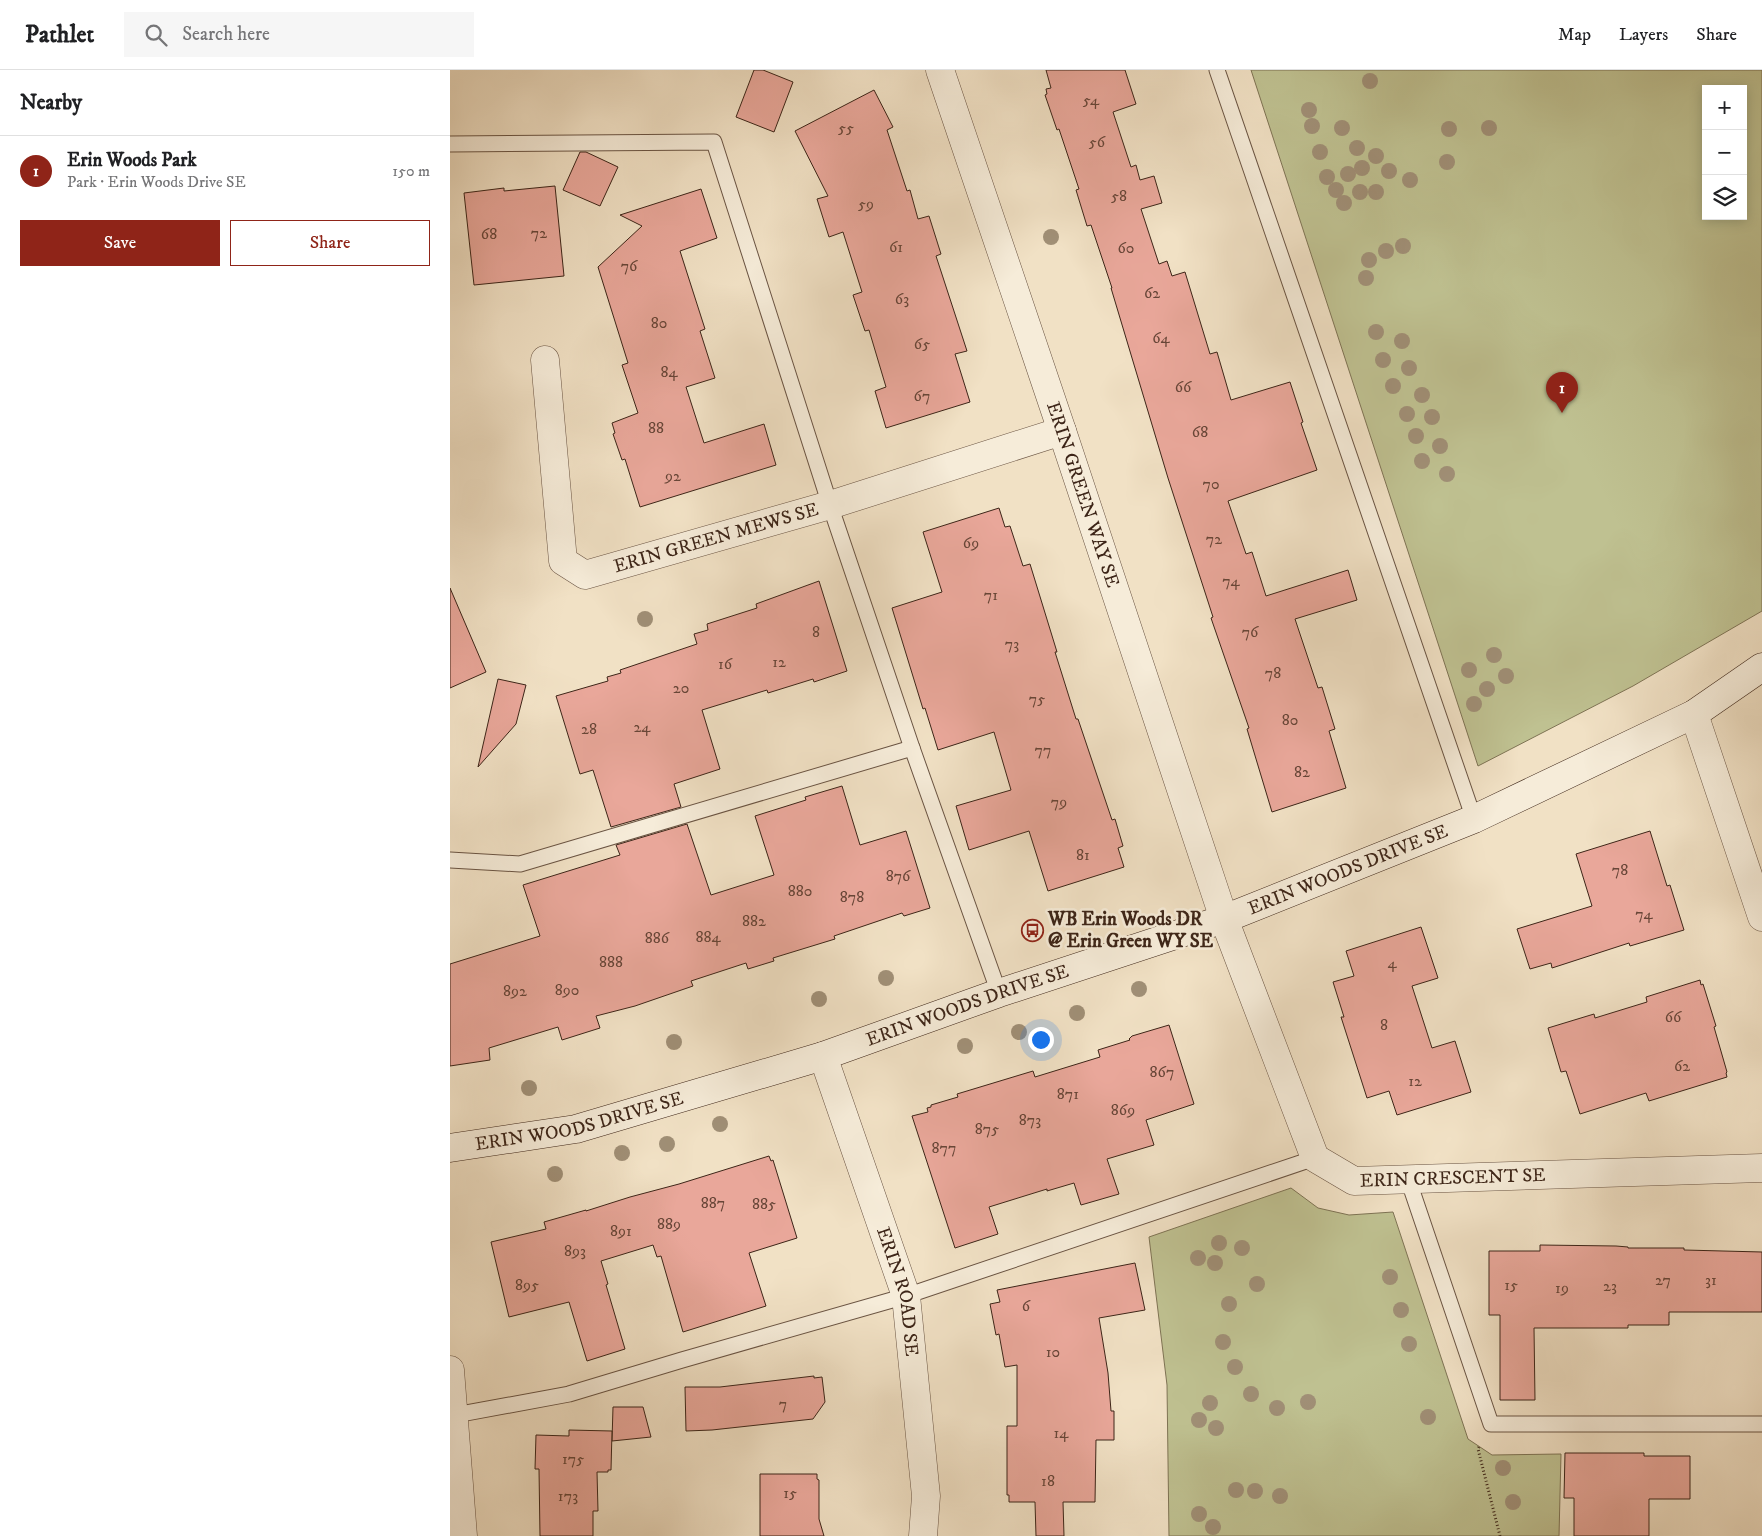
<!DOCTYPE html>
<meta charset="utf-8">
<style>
body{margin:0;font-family:"IM FELL DW Pica",serif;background:#f6f6f6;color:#202124}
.controls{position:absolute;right:15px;top:15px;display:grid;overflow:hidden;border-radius:0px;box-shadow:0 2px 12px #0003}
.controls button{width:45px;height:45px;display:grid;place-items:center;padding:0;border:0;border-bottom:1px solid #e0e0e0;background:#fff;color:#202124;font:25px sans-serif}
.you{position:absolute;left:590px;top:969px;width:18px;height:18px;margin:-12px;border:4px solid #fff;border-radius:50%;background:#1a73e8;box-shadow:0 0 0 8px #1a73e833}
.badge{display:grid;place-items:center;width:32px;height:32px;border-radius:50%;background:#8f2418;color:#fff;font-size:16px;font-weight:700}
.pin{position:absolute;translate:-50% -41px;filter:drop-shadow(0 1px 2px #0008)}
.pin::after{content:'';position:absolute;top:26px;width:18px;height:15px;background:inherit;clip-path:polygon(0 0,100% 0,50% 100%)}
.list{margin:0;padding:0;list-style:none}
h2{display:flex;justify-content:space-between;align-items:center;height:65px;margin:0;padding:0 20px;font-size:21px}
h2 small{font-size:16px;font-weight:400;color:#757577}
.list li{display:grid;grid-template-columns:32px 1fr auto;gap:15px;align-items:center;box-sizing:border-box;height:70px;padding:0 20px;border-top:1px solid #e0e0e0}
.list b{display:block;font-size:19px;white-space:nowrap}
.list p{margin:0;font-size:16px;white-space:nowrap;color:#757577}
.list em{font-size:16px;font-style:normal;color:#757577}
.actions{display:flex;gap:10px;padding:15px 20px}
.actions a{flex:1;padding:11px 0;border:1px solid #8f2418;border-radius:0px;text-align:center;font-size:18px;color:#8f2418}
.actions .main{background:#8f2418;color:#fff}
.icon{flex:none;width:28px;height:28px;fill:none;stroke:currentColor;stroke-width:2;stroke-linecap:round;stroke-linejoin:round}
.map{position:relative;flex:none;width:1312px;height:1466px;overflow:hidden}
header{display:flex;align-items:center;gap:30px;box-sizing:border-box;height:70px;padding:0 25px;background:#fff;border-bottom:1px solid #e0e0e0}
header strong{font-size:24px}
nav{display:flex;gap:28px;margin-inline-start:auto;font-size:18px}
.search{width:350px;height:45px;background:#f6f6f6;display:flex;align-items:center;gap:12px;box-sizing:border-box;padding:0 18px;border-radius:0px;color:#757577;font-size:19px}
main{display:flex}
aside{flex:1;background:#fff}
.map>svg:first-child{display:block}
.green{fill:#bfc191;stroke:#7e7354;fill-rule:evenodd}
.building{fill:#e9a79a;stroke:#3d2518}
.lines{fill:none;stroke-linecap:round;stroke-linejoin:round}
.lane-casing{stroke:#6a5443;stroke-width:17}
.street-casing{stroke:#6a5443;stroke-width:29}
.secondary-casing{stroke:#3d2518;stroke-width:29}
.path{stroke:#3d2518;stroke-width:3;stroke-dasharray:1 2.5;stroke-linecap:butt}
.lane{stroke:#f6ecd9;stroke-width:15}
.street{stroke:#f6ecd9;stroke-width:28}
.secondary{stroke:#f6ecd9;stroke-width:28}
.tree{fill:#a08f76}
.labels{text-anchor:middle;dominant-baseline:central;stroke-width:5;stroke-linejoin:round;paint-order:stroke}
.number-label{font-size:16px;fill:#684638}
.street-label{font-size:19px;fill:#3d2518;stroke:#f6ecd9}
.poi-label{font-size:19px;font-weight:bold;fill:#3d2518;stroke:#f6ecd9;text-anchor:start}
</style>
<header>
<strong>Pathlet</strong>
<div class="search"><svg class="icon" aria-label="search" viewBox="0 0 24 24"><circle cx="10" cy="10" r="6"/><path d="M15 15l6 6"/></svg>Search here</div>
<nav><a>Map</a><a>Layers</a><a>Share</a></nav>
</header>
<main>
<aside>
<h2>Nearby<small></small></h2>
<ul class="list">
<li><span class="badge">1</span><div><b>Erin Woods Park</b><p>Park · Erin Woods Drive SE</p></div><em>150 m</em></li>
</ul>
<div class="actions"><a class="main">Save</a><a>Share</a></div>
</aside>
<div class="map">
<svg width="1312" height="1466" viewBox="0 0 1312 1466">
<rect width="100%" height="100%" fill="#f1e1c5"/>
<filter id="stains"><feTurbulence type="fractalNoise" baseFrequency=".004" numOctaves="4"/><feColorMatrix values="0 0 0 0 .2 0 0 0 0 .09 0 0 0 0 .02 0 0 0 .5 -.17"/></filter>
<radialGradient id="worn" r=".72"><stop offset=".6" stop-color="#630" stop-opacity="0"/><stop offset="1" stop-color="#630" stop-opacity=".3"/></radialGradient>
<!-- green -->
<g class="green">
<path d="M801,0H1312V541L1183,616L1028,696ZM1256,19H1293V146H1256Z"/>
<polygon points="841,1118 868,1138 899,1145 943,1142 1018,1369 1042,1385 1111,1384 1109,1466 719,1466 717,1315 699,1167"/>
</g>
<!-- building -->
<g class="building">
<polygon points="304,0 313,0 343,12 324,62 286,47"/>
<polygon points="596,0 675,0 686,34 663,42 681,97 686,95 690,110 704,106 712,133 691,139 709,194 717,191 722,206 735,202 760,284 767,282 781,330 840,312 853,352 851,353 867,400 778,431 796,484 802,482 816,526 898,500 907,530 845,549 868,618 872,617 885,659 879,661 896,718 822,742 797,659 799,658 761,548 763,547 718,408 661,218 662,218 641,155 637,156 626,120 629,119 609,59 607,60 595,25 597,24 596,19 601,18"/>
<polygon points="424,20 443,57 437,60 457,121 460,120 468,149 479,146 491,184 486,186 517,281 505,284 520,332 436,358 425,321 436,317 419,260 415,261 403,225 412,222 393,162 379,167 367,129 378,126 345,61"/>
<polygon points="130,82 136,82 168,97 150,136 113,120"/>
<polygon points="105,116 114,206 24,215 14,123 54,118 54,121"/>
<polygon points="251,119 267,168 230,181 255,259 250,261 265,308 236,317 254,373 314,354 326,395 190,437 175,389 172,390 163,364 165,363 162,353 188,343 172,295 178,293 148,197 192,156 170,145"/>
<polygon points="549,438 555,457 560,456 573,496 580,494 607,582 605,582 626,649 628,649 662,750 665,749 673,776 668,778 674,797 598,821 579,761 519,780 506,736 561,720 544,662 488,680 475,638 473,639 442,538 492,522 473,462"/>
<polygon points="369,511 397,601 364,612 363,609 318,623 317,620 252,640 270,699 224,714 231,737 161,757 143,700 130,704 106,626 158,611 157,607 171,603 170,600 247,574 244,564 258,560 257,554 307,538 306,534"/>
<polygon points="0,518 36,602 0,618"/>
<polygon points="48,609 76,615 66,654 28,697"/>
<polygon points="392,716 410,775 456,761 480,838 454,846 452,843 384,866 385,869 323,888 324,891 298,899 296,893 241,911 243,916 185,936 146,946 150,958 112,970 108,957 39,978 40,990 0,996 0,894 90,866 73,815 170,785 166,775 237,754 261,825 324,805 305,746 356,730 355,727"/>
<polygon points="1200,761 1217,816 1220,815 1234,860 1180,876 1179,873 1102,898 1101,893 1080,899 1067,859 1142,836 1126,784"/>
<polygon points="971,857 988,908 962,916 982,978 1005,971 1021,1022 947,1045 939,1021 917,1028 891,947 894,947 883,912 904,906 896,881"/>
<polygon points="1250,910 1251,915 1253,914 1266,956 1264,957 1277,1002 1276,1003 1277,1007 1199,1031 1196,1023 1130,1044 1116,1001 1111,1002 1098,958 1144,944 1145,948 1197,932 1196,927"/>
<polygon points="719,955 744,1034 696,1050 704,1075 657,1089 669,1124 631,1135 624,1113 597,1121 597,1119 539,1137 548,1164 505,1178 462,1046 478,1042 477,1038 481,1037 481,1035 508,1027 507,1024 583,1001 585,1007 650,987 648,980 680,970 679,969 682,966"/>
<polygon points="319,1086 321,1091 323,1090 347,1168 299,1183 316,1236 233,1262 211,1186 207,1187 203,1175 151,1191 158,1214 156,1215 175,1279 137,1291 119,1232 59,1247 41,1172 96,1159 94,1152 136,1140 136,1141 180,1127 229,1114"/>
<polygon points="1090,1175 1166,1176 1178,1177 1178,1178 1234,1178 1234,1180 1312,1182 1312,1242 1219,1242 1219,1255 1178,1255 1178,1258 1084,1258 1085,1330 1050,1330 1050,1245 1039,1245 1039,1181 1090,1181"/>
<polygon points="685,1193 695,1240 649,1248 658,1303 661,1341 664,1341 664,1370 646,1370 645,1432 613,1432 614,1466 586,1466 585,1432 559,1432 559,1425 557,1425 557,1356 567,1356 567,1295 555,1297 549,1264 546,1265 540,1234 550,1232 547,1220"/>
<polygon points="364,1306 364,1308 372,1307 375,1332 363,1349 262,1360 236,1361 235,1317 270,1317"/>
<polygon points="163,1337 193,1337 201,1367 162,1371"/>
<polygon points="119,1360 162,1361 161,1400 158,1400 158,1402 147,1402 148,1441 143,1441 143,1466 90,1466 89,1399 85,1399 86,1365 119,1366"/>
<polygon points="1115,1383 1194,1383 1194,1386 1240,1386 1240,1429 1199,1429 1199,1466 1124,1466 1124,1428 1114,1428"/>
<polygon points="310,1404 367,1404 367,1409 369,1410 369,1449 374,1466 310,1466"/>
</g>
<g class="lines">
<defs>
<g id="lane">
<polyline points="767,0 1024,749"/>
<polyline points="0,74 264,72 380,435 462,678 549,923"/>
<polyline points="0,790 70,794 462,678"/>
<polyline points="958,1109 1041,1354 1312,1354"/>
<polyline points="0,1346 119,1324 232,1290 456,1226 865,1088"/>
</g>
<g id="street">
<path id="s1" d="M490,0L612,361L774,849L865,1088L904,1111L1312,1098"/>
<path id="s2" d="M95,290L113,491L135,505L380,435L612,361"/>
<polyline points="1244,644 1312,847"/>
<path id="s3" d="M373,986L456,1226L476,1426L473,1466"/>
<polyline points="0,1300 13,1466"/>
</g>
<g id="secondary">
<path id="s4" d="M0,1078L126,1059L373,986L549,923L774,849L1024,749L1244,644L1312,597"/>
</g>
</defs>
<!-- lane casing -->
<use href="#lane" class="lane-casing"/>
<!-- street casing -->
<use href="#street" class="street-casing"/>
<!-- secondary casing -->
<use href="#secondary" class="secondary-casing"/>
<!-- path -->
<polyline class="path" points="1029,1377 1028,1379 1050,1466"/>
<!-- lane -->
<use href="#lane" class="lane"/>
<!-- street -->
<use href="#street" class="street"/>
<!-- secondary -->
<use href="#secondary" class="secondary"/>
</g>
<!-- trees -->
<g class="tree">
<circle cx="920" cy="11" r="8"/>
<circle cx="859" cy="40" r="8"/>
<circle cx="862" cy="56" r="8"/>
<circle cx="892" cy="58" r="8"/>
<circle cx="1039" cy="58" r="8"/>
<circle cx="999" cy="59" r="8"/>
<circle cx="907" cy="78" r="8"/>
<circle cx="870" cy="82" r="8"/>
<circle cx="926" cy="86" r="8"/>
<circle cx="997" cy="92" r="8"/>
<circle cx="912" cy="98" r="8"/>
<circle cx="939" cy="101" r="8"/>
<circle cx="898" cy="104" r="8"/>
<circle cx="877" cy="107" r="8"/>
<circle cx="960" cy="110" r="8"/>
<circle cx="886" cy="120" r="8"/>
<circle cx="910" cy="122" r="8"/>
<circle cx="926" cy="122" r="8"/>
<circle cx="894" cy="133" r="8"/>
<circle cx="601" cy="167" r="8"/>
<circle cx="953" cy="176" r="8"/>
<circle cx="936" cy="181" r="8"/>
<circle cx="919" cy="190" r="8"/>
<circle cx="916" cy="208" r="8"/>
<circle cx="926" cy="262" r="8"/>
<circle cx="952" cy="271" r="8"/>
<circle cx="933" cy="290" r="8"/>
<circle cx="959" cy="298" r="8"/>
<circle cx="943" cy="316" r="8"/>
<circle cx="972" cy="325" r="8"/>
<circle cx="957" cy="344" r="8"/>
<circle cx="982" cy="347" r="8"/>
<circle cx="966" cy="366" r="8"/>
<circle cx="990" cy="376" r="8"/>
<circle cx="972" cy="391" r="8"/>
<circle cx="997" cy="404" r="8"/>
<circle cx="195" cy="549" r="8"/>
<circle cx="1044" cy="585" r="8"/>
<circle cx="1019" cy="600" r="8"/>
<circle cx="1056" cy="606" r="8"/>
<circle cx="1037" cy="619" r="8"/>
<circle cx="1024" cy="634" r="8"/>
<circle cx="436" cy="908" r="8"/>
<circle cx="689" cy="919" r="8"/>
<circle cx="369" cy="929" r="8"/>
<circle cx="627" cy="943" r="8"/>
<circle cx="569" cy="962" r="8"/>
<circle cx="224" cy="972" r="8"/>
<circle cx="515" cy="976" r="8"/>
<circle cx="79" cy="1018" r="8"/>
<circle cx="270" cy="1054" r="8"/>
<circle cx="217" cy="1074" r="8"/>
<circle cx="172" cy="1083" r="8"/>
<circle cx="105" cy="1104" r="8"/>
<circle cx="769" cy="1173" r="8"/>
<circle cx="792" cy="1178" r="8"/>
<circle cx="748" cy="1188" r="8"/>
<circle cx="765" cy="1193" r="8"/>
<circle cx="940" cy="1207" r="8"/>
<circle cx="807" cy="1214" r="8"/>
<circle cx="779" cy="1234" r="8"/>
<circle cx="951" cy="1240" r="8"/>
<circle cx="773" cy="1272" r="8"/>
<circle cx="959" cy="1274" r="8"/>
<circle cx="785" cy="1297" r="8"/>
<circle cx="801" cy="1324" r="8"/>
<circle cx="858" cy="1332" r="8"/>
<circle cx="760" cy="1333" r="8"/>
<circle cx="827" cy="1338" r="8"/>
<circle cx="978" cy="1347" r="8"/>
<circle cx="749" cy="1350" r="8"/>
<circle cx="766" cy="1358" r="8"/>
<circle cx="1053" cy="1398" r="8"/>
<circle cx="786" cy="1420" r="8"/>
<circle cx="805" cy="1421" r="8"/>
<circle cx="830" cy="1426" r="8"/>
<circle cx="1063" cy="1432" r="8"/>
<circle cx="749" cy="1444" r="8"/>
<circle cx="763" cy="1457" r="8"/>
</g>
<!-- icons -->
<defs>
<symbol id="bus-ring" viewBox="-11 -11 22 22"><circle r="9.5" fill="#f6ecd9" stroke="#8f2418" stroke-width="1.5"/><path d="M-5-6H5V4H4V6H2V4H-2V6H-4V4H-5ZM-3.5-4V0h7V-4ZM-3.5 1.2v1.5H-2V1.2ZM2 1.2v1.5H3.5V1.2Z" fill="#8f2418"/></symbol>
</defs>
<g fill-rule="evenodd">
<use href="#bus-ring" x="570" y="848" width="25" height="25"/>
</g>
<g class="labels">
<!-- number labels -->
<g class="number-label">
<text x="641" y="30">54</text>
<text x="396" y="58">55</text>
<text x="647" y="72">56</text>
<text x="669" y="126">58</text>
<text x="416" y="134">59</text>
<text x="89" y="163">72</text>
<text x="39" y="164">68</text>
<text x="446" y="177">61</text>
<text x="676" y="178">60</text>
<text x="179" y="196">76</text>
<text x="702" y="223">62</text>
<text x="452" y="229">63</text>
<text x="209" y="253">80</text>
<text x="711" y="268">64</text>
<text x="472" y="274">65</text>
<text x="219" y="302">84</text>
<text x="733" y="317">66</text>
<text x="472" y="326">67</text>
<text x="206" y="358">88</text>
<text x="750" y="362">68</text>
<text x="223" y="406">92</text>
<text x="761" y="414">70</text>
<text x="764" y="469">72</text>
<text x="521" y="473">69</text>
<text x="781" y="511">74</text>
<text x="541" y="525">71</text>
<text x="366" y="562">8</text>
<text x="800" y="562">76</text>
<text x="562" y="574">73</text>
<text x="329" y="592">12</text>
<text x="275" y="594">16</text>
<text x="823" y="603">78</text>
<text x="231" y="618">20</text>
<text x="587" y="629">75</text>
<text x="840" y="650">80</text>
<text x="192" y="657">24</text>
<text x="139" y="659">28</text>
<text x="593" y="680">77</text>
<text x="852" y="702">82</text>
<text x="609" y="732">79</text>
<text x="633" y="785">81</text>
<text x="1170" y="800">78</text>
<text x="448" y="806">876</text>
<text x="350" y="821">880</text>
<text x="402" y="827">878</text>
<text x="1194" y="844">74</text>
<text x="304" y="851">882</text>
<text x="258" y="867">884</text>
<text x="207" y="868">886</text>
<text x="161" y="892">888</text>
<text x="942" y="893">4</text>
<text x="117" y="920">890</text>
<text x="65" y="921">892</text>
<text x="1223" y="947">66</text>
<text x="934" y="955">8</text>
<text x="1232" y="996">62</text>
<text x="712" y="1002">867</text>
<text x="965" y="1011">12</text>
<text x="618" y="1024">871</text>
<text x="673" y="1040">869</text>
<text x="580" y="1050">873</text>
<text x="537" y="1059">875</text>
<text x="494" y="1078">877</text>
<text x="263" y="1133">887</text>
<text x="314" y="1134">885</text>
<text x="219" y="1154">889</text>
<text x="171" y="1161">891</text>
<text x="125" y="1181">893</text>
<text x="1213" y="1210">27</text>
<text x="1261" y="1210">31</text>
<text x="77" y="1215">895</text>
<text x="1061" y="1215">15</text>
<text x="1160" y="1216">23</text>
<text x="1112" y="1218">19</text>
<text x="576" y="1236">6</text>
<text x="603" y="1282">10</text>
<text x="333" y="1334">7</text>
<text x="611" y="1363">14</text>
<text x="123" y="1389">175</text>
<text x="598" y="1411">18</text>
<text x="340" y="1423">15</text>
<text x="118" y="1426">173</text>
</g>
<!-- street labels -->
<g class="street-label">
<text stroke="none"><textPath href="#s1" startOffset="448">ERIN GREEN WAY SE</textPath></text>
<text stroke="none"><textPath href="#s2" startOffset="364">ERIN GREEN MEWS SE</textPath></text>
<text stroke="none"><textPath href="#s4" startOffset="942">ERIN WOODS DRIVE SE</textPath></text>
<text stroke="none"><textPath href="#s4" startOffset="538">ERIN WOODS DRIVE SE</textPath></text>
<text stroke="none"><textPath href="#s4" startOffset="132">ERIN WOODS DRIVE SE</textPath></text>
<text stroke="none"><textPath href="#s1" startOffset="1295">ERIN CRESCENT SE</textPath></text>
<text stroke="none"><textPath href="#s3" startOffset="248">ERIN ROAD SE</textPath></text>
</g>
<!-- poi labels -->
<g class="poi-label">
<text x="598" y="849">WB Erin Woods DR<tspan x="598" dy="22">@ Erin Green WY SE</tspan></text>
</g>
</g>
<rect width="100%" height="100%" filter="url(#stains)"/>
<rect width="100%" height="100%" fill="url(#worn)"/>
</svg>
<div class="controls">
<button>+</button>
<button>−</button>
<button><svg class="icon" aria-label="layers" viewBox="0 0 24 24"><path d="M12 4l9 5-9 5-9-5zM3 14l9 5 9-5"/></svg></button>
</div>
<div class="you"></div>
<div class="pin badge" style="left:1112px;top:343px">1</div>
</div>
</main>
